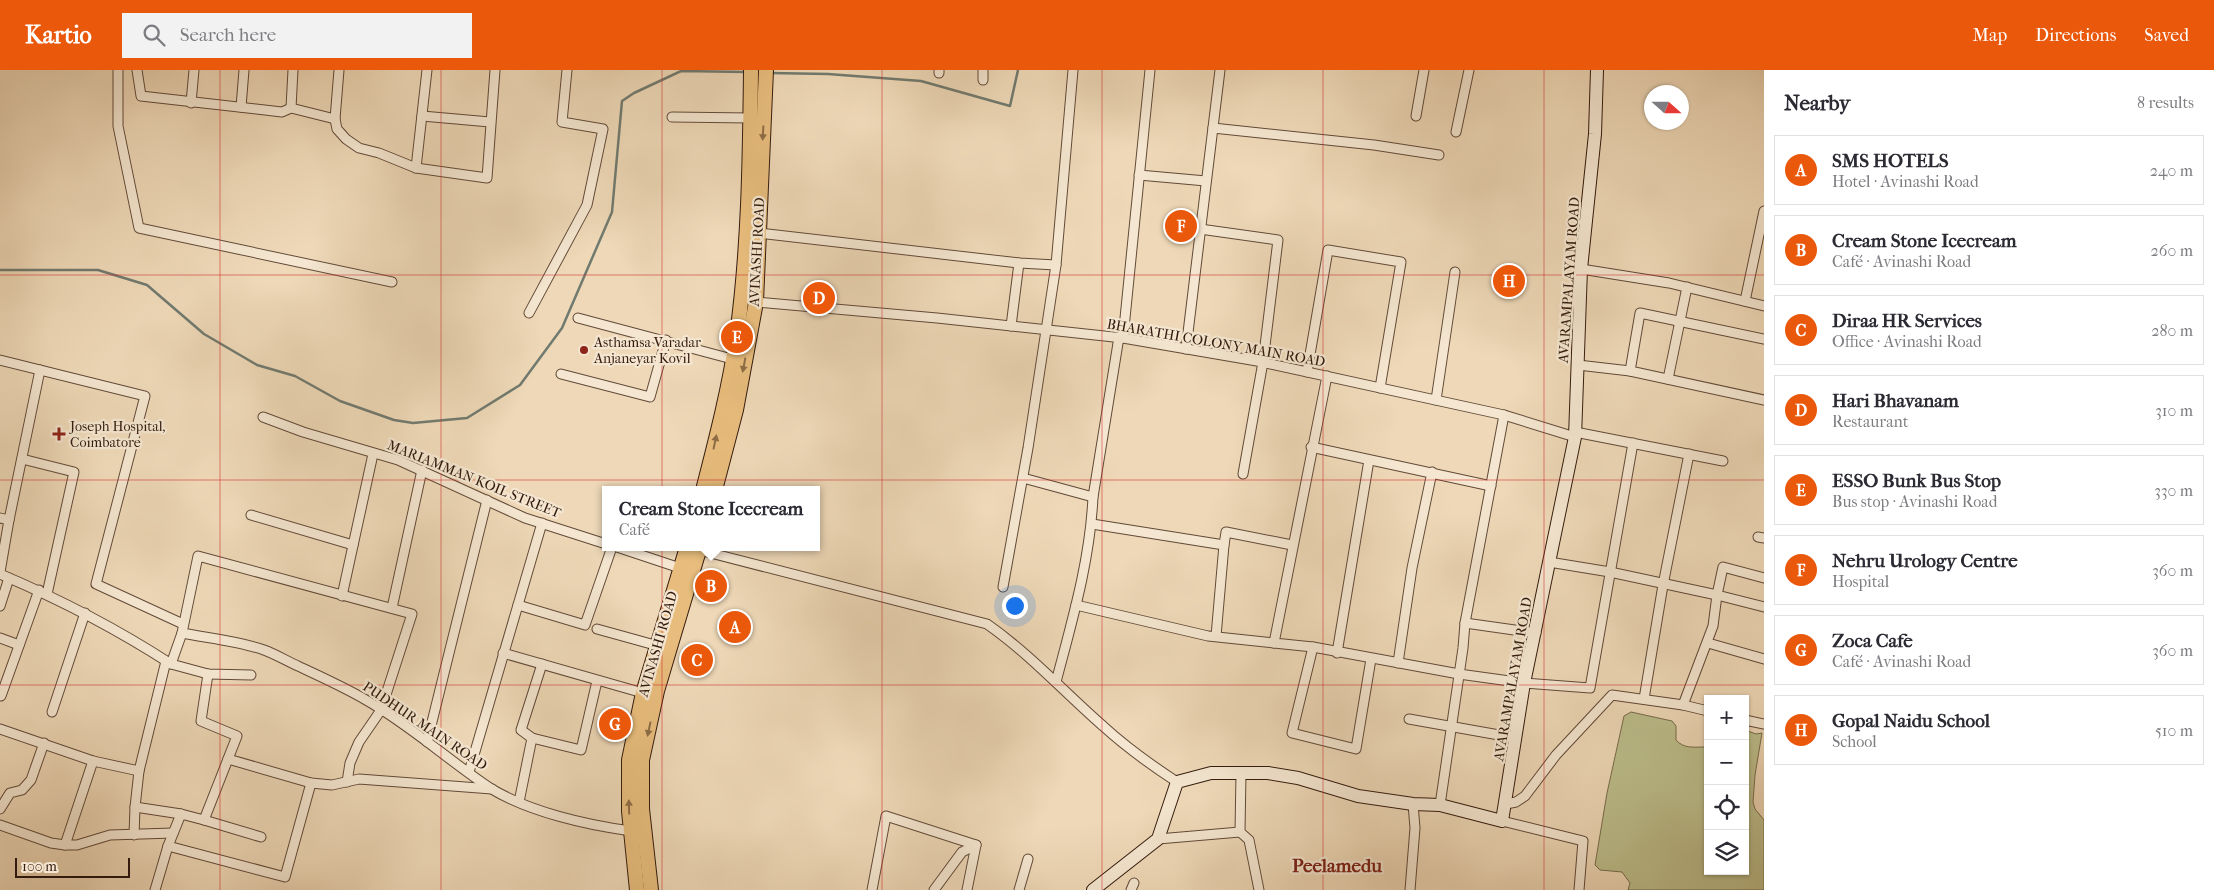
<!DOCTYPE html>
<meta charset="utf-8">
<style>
body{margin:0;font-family:"IM FELL French Canon",serif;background:#f2f2f3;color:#2b2b33}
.controls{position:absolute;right:15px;bottom:15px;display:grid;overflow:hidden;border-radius:0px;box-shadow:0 1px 4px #0004}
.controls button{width:45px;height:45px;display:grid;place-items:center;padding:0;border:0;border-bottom:1px solid #e1e1e2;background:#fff;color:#2b2b33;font:25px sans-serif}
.compass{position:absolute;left:1644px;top:15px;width:45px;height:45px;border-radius:50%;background:#fff;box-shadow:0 1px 4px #0004;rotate:111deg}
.scale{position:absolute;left:15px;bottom:12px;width:115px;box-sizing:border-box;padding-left:5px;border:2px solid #341b0e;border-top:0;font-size:14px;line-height:18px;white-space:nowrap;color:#341b0e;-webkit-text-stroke:4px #f4e6d0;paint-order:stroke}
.you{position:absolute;left:1014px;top:535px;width:18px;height:18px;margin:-12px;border:4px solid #fff;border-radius:50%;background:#1a73e8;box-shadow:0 0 0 8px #1a73e833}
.badge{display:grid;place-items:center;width:32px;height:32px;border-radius:50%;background:#ea580c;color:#fff;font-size:16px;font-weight:700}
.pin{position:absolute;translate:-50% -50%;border:2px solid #fff;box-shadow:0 1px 5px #0006}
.popup{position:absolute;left:602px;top:416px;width:218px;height:65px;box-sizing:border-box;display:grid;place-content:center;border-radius:0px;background:#fff;filter:drop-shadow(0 1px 4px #0005);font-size:16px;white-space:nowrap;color:#7c7c81}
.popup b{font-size:19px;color:#2b2b33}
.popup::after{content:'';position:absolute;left:50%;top:100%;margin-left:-10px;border:10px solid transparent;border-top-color:#fff}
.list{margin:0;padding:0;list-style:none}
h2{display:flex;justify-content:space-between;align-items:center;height:65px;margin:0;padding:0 20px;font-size:21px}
h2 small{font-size:16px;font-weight:400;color:#7c7c81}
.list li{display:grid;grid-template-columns:32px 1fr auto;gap:15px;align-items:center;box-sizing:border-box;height:70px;margin:0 10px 10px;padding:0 10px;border:1px solid #e1e1e2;border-radius:0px}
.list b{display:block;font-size:19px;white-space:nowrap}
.list p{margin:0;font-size:16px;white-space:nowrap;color:#7c7c81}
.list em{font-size:16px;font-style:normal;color:#7c7c81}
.icon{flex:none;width:28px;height:28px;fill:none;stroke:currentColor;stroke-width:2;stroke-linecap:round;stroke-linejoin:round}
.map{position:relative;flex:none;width:1764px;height:820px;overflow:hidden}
header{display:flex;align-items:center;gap:30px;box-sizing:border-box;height:70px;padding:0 25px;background:#ea580c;color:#fff}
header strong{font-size:24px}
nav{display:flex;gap:28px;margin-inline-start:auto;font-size:18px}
.search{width:350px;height:45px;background:#f2f2f3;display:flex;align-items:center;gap:12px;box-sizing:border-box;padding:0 18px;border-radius:0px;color:#7c7c81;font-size:19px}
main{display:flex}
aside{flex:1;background:#fff}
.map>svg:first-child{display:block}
.green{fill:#bcbe8c;stroke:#786c4d}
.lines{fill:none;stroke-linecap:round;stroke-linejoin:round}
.stream{stroke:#717a6f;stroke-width:2.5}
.street-casing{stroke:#624a38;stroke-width:11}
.secondary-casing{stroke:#341b0e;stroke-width:14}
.primary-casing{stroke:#341b0e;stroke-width:16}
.street{stroke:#f4e6d0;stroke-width:9}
.secondary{stroke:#f4e6d0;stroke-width:12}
.primary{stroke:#e7bc7c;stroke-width:14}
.oneway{fill:#8e6c45}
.grid{fill:none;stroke:#d62828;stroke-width:1;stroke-opacity:0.55}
.poi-dot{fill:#8f2418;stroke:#f4e6d0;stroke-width:2}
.labels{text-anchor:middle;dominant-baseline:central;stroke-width:4.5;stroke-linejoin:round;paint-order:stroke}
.street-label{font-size:14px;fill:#341b0e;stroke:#f4e6d0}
.poi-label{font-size:14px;fill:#341b0e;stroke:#f4e6d0;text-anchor:start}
.district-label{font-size:19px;font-weight:bold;fill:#7a1f14;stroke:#f4e6d0}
</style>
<header>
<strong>Kartio</strong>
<div class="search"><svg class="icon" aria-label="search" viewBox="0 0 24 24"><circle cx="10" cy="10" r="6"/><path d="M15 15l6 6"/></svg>Search here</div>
<nav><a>Map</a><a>Directions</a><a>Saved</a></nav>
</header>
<main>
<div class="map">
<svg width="1764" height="820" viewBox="0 0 1764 820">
<rect width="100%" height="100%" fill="#eed8b7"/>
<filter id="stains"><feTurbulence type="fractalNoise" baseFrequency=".004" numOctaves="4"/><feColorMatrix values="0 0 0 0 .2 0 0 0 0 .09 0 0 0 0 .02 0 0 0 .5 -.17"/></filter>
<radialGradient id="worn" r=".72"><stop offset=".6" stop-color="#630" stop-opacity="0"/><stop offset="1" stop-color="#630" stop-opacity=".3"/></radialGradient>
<!-- green -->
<path class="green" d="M1631,642L1672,651L1676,656V670C1684,679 1694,677 1705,677L1708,668V801H1745V660L1756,664L1762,663L1755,705L1753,732L1755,739L1764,750V820H1628L1630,813L1622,802L1600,800L1595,795L1607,723L1624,646Z"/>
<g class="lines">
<!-- stream -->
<g class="stream">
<polyline points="770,3 828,4 921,11 1010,36 1018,0"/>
<polyline points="0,200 98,200 147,215 204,264 257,295 295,306 340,331 394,350 413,353 467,348 520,315 562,258 612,142 622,31 634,23 681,1 747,2"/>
</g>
<defs>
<g id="street">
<polyline points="118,0 118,56 139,158 392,212"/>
<polyline points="137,0 141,26 282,42 291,38 335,49"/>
<polyline points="339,0 335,49 337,59 346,69 359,78 379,83 416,98 487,108 495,0"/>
<polyline points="939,3 939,0"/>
<polyline points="983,10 983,0"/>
<polyline points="191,33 194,0"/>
<polyline points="241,37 244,0"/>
<polyline points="291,38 293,0"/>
<polyline points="422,46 490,52"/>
<polyline points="1416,46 1424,0"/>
<polyline points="672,47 750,48"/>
<polyline points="1213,58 1374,75 1439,85"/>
<polyline points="1456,62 1469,0"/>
<polyline points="416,98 427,0"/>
<polyline points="1139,105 1206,111"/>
<polyline points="1200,159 1278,170 1263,292 1243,404"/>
<polyline points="759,163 1019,193 1056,195"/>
<polyline points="1581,199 1669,213 1764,236"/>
<polyline points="1745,231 1764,141"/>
<polyline points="756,232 937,248 1123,268 1257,291 1504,345 1575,367"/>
<polyline points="529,243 587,135 603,59 562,52 567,0"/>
<polyline points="578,248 732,289"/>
<polyline points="1011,256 1019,193"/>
<polyline points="1123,268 1150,0"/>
<polyline points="1186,279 1220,0"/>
<polyline points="0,290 145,326 96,514 183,554"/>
<polyline points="1578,295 1630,301 1764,330"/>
<polyline points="1630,301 1640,243 1764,269"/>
<polyline points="1307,302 1328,180 1401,192 1380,318"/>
<polyline points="561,304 650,327 666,270"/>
<polyline points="1327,306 1274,573 1313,577 1459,604 1524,613 1590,618 1633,373"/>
<polyline points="1668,309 1687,217"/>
<polyline points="1436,330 1455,202"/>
<polyline points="263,347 303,362 398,390 525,448 606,474"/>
<polyline points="1575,362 1723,391"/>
<polyline points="1311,377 1491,416"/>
<polyline points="22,389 74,402 47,524"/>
<polyline points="1023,408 1093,427"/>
<polyline points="251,445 353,475"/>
<polyline points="0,448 9,450 0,502"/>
<polyline points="9,450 40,300"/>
<polyline points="1092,454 1224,475 1216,566"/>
<polyline points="1758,467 1764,468"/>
<polyline points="1224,475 1226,462 1292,475"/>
<polyline points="617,477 680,498"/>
<path d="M699,480L987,554C1030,584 1064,622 1103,656C1126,677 1151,695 1177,712"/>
<path d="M0,504C59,529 117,559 171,594L182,563"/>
<polyline points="1764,508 1723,497 1717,525 1764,537"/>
<polyline points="1003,517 1028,378 1056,195 1073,0"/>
<polyline points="342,526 373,384"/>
<polyline points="518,535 585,555 612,477"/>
<polyline points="1076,535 1208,566 1274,573"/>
<polyline points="0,536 9,508"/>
<polyline points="392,538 422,400"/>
<polyline points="1465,553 1536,563"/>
<polyline points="597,559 662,577"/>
<polyline points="0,568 19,575"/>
<polyline points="1708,573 1764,589"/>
<polyline points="1313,577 1292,663 1356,679 1371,589"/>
<polyline points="503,583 643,623"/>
<polyline points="1337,583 1369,390"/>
<polyline points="1398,593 1412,498 1432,402"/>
<polyline points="171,594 208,604 251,605"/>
<polyline points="208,604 201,651 237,666 228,689"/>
<path d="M1056,612C1072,551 1090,491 1093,427L1119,267"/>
<polyline points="1,626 39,520"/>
<polyline points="1644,629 1663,515 1689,384"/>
<polyline points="1683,635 1708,641"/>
<polyline points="52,642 85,543"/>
<polyline points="1409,649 1516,668"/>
<polyline points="1745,650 1764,654"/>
<polyline points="0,659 93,691 139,701 166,591"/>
<polyline points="532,668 581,680 597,611"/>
<polyline points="427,672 487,430"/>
<polyline points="93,691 65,775 77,775 110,765 173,763"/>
<polyline points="139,701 135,737 181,744"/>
<polyline points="469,702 542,453"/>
<polyline points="1241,703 1240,762 1249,770 1259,820"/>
<path d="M347,712L350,693L359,672L381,640L412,544L198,486L182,563C207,568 239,571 264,580C275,584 287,591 298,596C321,607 344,617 366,630C410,655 448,690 490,718C529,742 587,755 631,761"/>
<polyline points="519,732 532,668 521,660 542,594"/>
<polyline points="1506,734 1516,732 1525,726 1556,685 1612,625 1683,635 1713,556 1717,525 1610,502 1549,492"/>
<polyline points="1440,735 1463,578 1465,553 1504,345"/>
<polyline points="0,739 10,723 22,720 31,710 44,673"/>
<polyline points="204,750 261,767"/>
<polyline points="1502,751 1583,771 1579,820"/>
<polyline points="0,755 51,773 65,775"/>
<polyline points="134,765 135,737"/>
<polyline points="1158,769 1240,762"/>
<polyline points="168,776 285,807 311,713"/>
<polyline points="155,820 168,776 181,744 204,750 228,689 311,713 332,715 359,709 492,719"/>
<polyline points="872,820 886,746 976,775 967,820"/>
<polyline points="934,820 962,782 976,775"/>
<polyline points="1019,820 1028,789"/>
<polyline points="1131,820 1134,813"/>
<polyline points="1410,820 1415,758 1413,734"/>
</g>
<polyline id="secondary" points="1093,820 1158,769 1177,712 1211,703 1268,703 1298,708 1358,726 1413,734 1440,735 1502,751 1524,613 1575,367 1581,199 1595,64 1597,0"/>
<g id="primary">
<path d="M703,420C716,370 730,315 737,265C749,177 750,88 751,0"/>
<polyline points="715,420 736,340 756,232 766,0"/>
<polyline points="637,820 629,741 629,690 643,623 687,477"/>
<polyline points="651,820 642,739 642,690 657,621 700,477"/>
</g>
</defs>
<!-- street casing -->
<use href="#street" class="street-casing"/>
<!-- secondary casing -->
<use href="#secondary" class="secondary-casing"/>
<!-- primary casing -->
<use href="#primary" class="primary-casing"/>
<!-- street -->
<use href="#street" class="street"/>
<!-- secondary -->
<use href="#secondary" class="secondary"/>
<!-- primary -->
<use href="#primary" class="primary"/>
</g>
<!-- one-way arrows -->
<defs><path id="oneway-solid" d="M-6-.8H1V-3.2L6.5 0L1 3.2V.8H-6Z" transform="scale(1.25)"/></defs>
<g class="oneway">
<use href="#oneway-solid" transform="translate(763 63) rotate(93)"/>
<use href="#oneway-solid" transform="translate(744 295) rotate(101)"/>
<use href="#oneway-solid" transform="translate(715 372) rotate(-78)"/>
<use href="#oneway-solid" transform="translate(649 659) rotate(102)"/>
<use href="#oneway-solid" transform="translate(629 737) rotate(-92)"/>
</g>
<!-- grid -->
<path class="grid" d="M220,0V820M441,0V820M662,0V820M882,0V820M1102,0V820M1323,0V820M1544,0V820M0,205H1764M0,410H1764M0,615H1764"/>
<!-- markers -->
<g class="poi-dot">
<circle cx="584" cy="280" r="5"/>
<path d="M56.5 356.5h5v5h5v5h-5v5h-5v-5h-5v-5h5z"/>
</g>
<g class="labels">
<!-- street labels -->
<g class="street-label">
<text transform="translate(757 182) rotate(-87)">AVINASHI ROAD</text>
<text transform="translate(1569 210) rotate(-86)">AVARAMPALAYAM ROAD</text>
<text transform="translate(1216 273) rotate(10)">BHARATHI COLONY MAIN ROAD</text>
<text transform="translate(474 409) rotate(22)">MARIAMMAN KOIL STREET</text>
<text transform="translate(658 574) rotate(-74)">AVINASHI ROAD</text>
<text transform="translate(1513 609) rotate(-80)">AVARAMPALAYAM ROAD</text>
<text transform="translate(425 656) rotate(34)">PUDHUR MAIN ROAD</text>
</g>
<!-- poi labels -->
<g class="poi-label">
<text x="594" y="272">Asthamsa Varadar<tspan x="594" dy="16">Anjaneyar Kovil</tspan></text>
<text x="70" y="356">Joseph Hospital,<tspan x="70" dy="16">Coimbatore</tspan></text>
</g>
<!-- district labels -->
<g class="district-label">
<text x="1337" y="796">Peelamedu</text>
</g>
</g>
<rect width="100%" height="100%" filter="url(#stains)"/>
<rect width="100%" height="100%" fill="url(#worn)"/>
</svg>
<div class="controls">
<button>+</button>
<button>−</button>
<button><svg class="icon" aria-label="locate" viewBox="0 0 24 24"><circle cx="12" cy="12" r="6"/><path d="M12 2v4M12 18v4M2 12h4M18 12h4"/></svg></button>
<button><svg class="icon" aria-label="layers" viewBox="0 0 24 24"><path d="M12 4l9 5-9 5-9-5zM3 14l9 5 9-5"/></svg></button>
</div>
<svg class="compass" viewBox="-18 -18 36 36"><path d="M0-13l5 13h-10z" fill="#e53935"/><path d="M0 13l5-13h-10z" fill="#7c7c81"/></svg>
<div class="scale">100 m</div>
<div class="you"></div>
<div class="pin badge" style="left:735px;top:557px">A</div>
<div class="pin badge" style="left:711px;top:516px">B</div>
<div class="popup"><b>Cream Stone Icecream</b>Café</div>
<div class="pin badge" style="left:697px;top:590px">C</div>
<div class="pin badge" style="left:819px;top:228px">D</div>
<div class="pin badge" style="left:737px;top:267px">E</div>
<div class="pin badge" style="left:1181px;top:156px">F</div>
<div class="pin badge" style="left:615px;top:654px">G</div>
<div class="pin badge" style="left:1509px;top:211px">H</div>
</div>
<aside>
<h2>Nearby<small>8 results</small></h2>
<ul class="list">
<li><span class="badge">A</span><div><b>SMS HOTELS</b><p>Hotel · Avinashi Road</p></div><em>240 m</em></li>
<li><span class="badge">B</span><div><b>Cream Stone Icecream</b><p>Café · Avinashi Road</p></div><em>260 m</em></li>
<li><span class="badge">C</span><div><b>Diraa HR Services</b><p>Office · Avinashi Road</p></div><em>280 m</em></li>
<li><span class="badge">D</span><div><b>Hari Bhavanam</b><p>Restaurant</p></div><em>310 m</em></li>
<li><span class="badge">E</span><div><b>ESSO Bunk Bus Stop</b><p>Bus stop · Avinashi Road</p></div><em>330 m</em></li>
<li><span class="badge">F</span><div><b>Nehru Urology Centre</b><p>Hospital</p></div><em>360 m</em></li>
<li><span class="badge">G</span><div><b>Zoca Cafe</b><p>Café · Avinashi Road</p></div><em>360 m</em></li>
<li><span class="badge">H</span><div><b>Gopal Naidu School</b><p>School</p></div><em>510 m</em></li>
</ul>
</aside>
</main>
